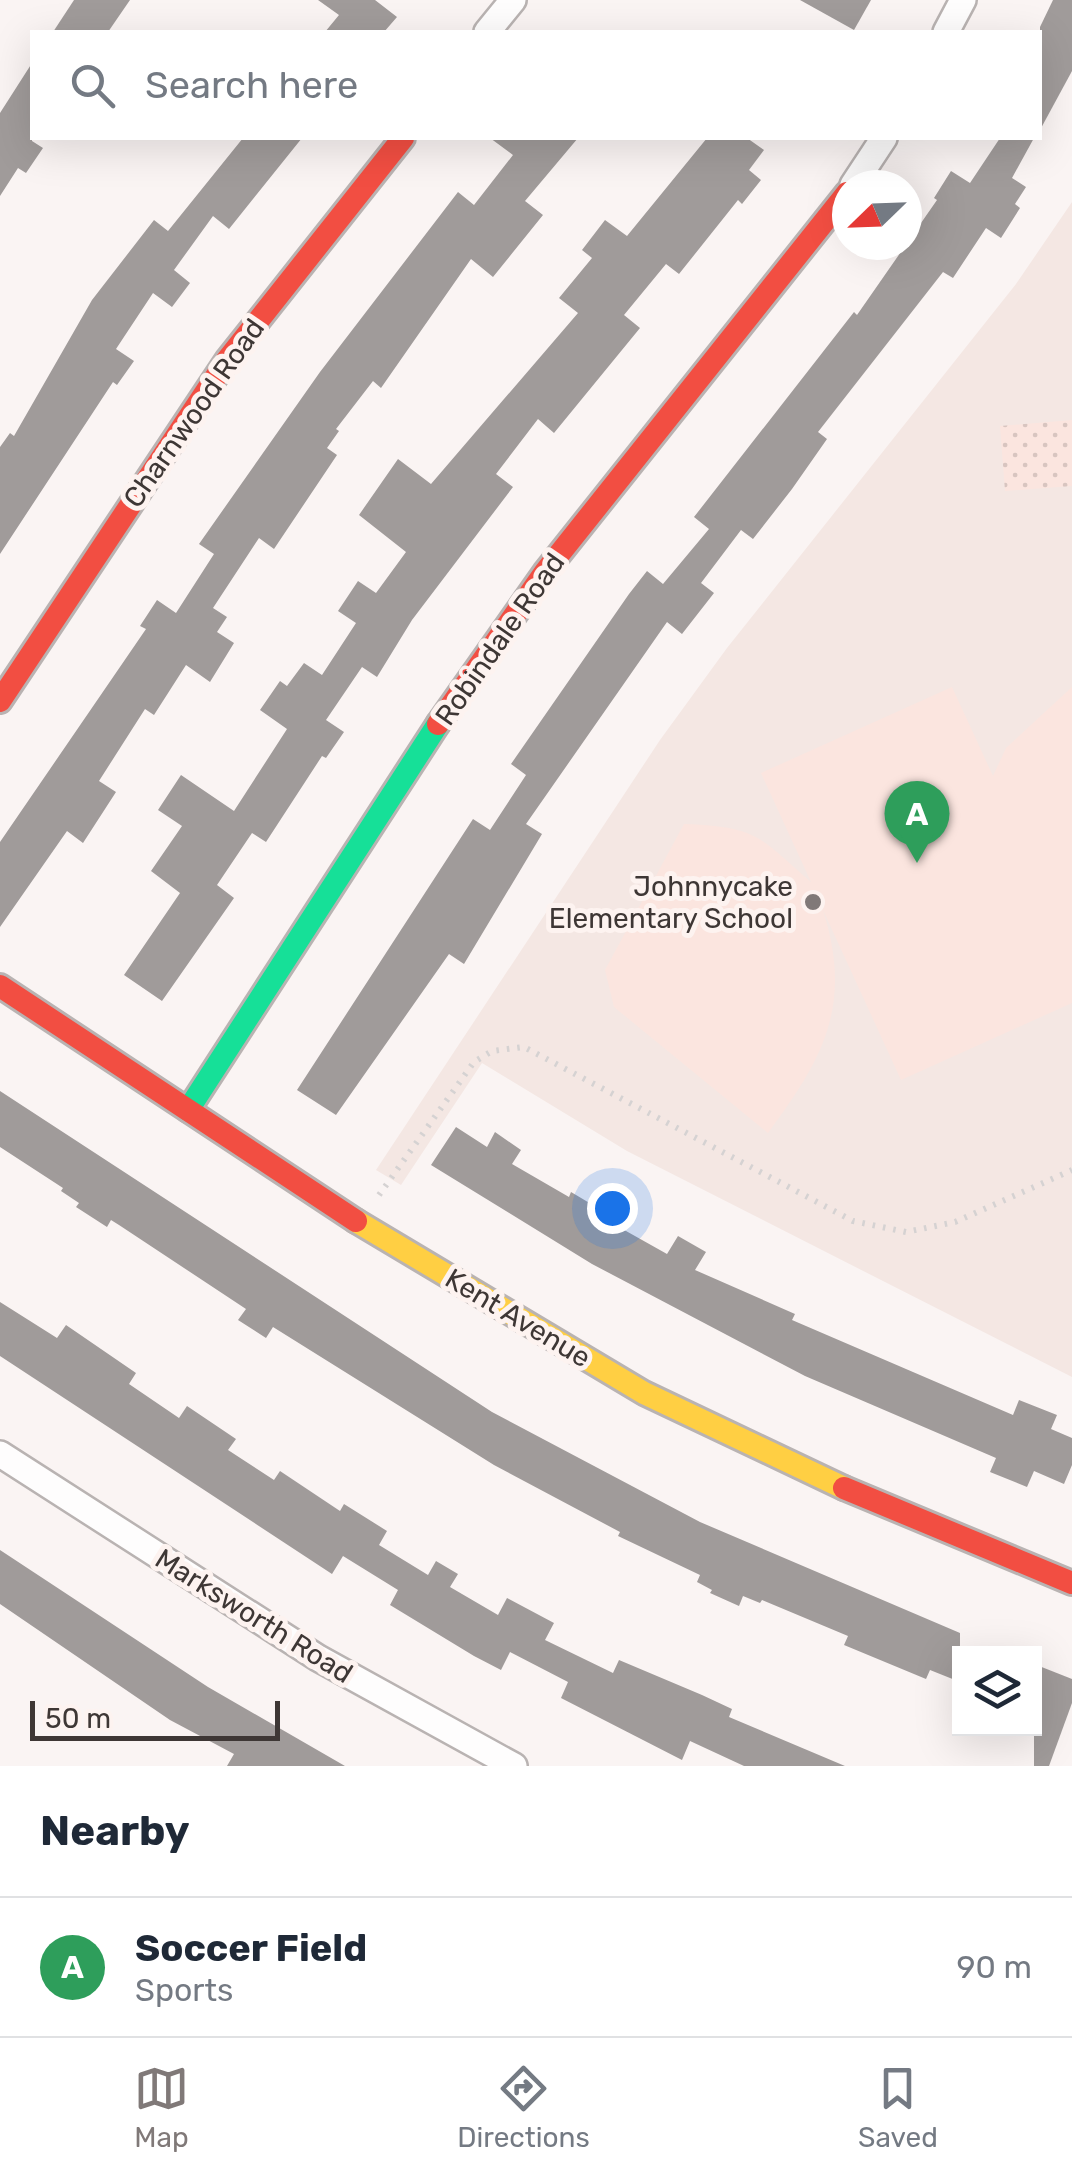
<!DOCTYPE html>
<style>
body{margin:0;font-family:Rubik,sans-serif;background:#f6f6f7;color:#1f2937}
.controls{position:absolute;right:30px;bottom:30px;display:grid;overflow:hidden;border-radius:0px;box-shadow:0 10px 40px #0002}
.controls button{width:90px;height:90px;display:grid;place-items:center;padding:0;border:0;border-bottom:2px solid #e0e1e3;background:#fff;color:#1f2937;font:50px sans-serif}
.compass{position:absolute;left:832px;top:170px;width:90px;height:90px;border-radius:50%;background:#fff;box-shadow:0 10px 40px #0002;rotate:247deg}
.scale{position:absolute;left:30px;bottom:25px;width:250px;box-sizing:border-box;padding-left:10px;border:5px solid #3e3735;border-top:0;font-size:28px;line-height:35px;white-space:nowrap;color:#3e3735;-webkit-text-stroke:8px #fdf3f0;paint-order:stroke}
.you{position:absolute;left:612px;top:1208px;width:35px;height:35px;margin:-25px;border:8px solid #fff;border-radius:50%;background:#1a73e8;box-shadow:0 0 0 15px #1a73e833}
.badge{display:grid;place-items:center;width:65px;height:65px;border-radius:50%;background:#807978;color:#fff;font-size:32px;font-weight:700}
.pin{position:absolute;translate:-50% -82px;filter:drop-shadow(0 2px 5px #0008)}
.pin::after{content:'';position:absolute;top:52px;width:35px;height:30px;background:inherit;clip-path:polygon(0 0,100% 0,50% 100%)}
.list{margin:0;padding:0;list-style:none}
h2{display:flex;justify-content:space-between;align-items:center;height:130px;margin:0;padding:0 40px;font-size:42px}
h2 small{font-size:32px;font-weight:400;color:#747a83}
.list li{display:grid;grid-template-columns:65px 1fr auto;gap:30px;align-items:center;box-sizing:border-box;height:140px;padding:0 40px;border-top:2px solid #e0e1e3}
.list b{display:block;font-size:38px;white-space:nowrap}
.list p{margin:0;font-size:32px;white-space:nowrap;color:#747a83}
.list em{font-size:32px;font-style:normal;color:#747a83}
.icon{flex:none;width:55px;height:55px;fill:none;stroke:currentColor;stroke-width:2;stroke-linecap:round;stroke-linejoin:round}
.map{position:relative;flex:none;width:1072px;height:1766px;overflow:hidden}
.search{position:absolute;background:#fff;box-shadow:0 10px 40px #0002;left:30px;right:30px;top:30px;height:110px;display:flex;align-items:center;gap:25px;box-sizing:border-box;padding:0 35px;border-radius:0px;color:#747a83;font-size:38px}
.sheet{height:270px;background:#fff}
nav{display:flex;justify-content:space-around;align-items:center;box-sizing:border-box;height:140px;border-top:2px solid #e0e1e3;background:#fff;font-size:28px;color:#747a83}
nav a{display:grid;justify-items:center;gap:5px}
nav .on{color:#807978}
.map>svg:first-child{display:block}
.built{fill:#f4e7e3}
.grass{fill:#fbe5df}
.park{fill:url(#park-dots)}
.building{fill:#a09b9a}
.lines{fill:none;stroke-linecap:round;stroke-linejoin:round}
.street-casing{stroke:#b9b3b2;stroke-width:30}
.fast-casing{stroke:#b9b3b2;stroke-width:28}
.slow-casing{stroke:#b9b3b2;stroke-width:28}
.jam-casing{stroke:#b9b3b2;stroke-width:28}
.path{stroke:#d5d2d2;stroke-width:6;stroke-dasharray:2.5 8;stroke-linecap:butt}
.street{stroke:#fefdfd;stroke-width:25}
.fast{stroke:#16e098;stroke-width:22}
.slow{stroke:#ffcf43;stroke-width:22}
.jam{stroke:#f24e42;stroke-width:22}
.poi-dot{fill:#807978;stroke:#fdf3f0;stroke-width:4}
.labels{text-anchor:middle;dominant-baseline:central;stroke-width:10;stroke-linejoin:round;paint-order:stroke}
.street-label{font-size:28px;fill:#3e3735;stroke:#fdf3f0}
.poi-label{font-size:28px;fill:#3e3735;stroke:#fdf3f0;text-anchor:end}
</style>
<div class="map">
<svg width="1072" height="1766" viewBox="0 0 1072 1766">
<defs>
<pattern id="park-dots" width="8" height="8" patternUnits="userSpaceOnUse" patternTransform="scale(2.5)"><rect width="8" height="8" fill="#fbe5df"/><path d="M2 2h.1M6 6h.1" fill="none" stroke="#d8c5c0" stroke-width="1.8" stroke-linecap="round"/></pattern>
</defs>
<rect width="100%" height="100%" fill="#faf4f3"/>
<!-- built -->
<polygon class="built" points="1072,202 1072,1377 627,1151 482,1063 401,1185 376,1170 660,740 727,648 1016,284"/>
<!-- grass -->
<path class="grass" d="M952,687L993,776L1006,748L1072,687V1003L901,1080L823,910C853,1005 824,1057 768,1133L614,1007L605,970L684,824C758,827 758,836 811,882L761,773Z"/>
<!-- park -->
<polygon class="park" points="1072,420 1072,486 1005,491 1000,426"/>
<!-- building -->
<g class="building">
<polygon points="74,0 130,0 108,32 53,32"/>
<polygon points="318,0 375,0 397,17 384,32 325,32 339,15"/>
<polygon points="800,0 871,0 854,30"/>
<polygon points="1053,0 1072,0 1072,71 1040,130 1040,27"/>
<polygon points="32,63 32,141 43,148 26,173 18,168 0,196 0,113"/>
<polygon points="243,138 302,138 229,229 213,216 174,270 190,283 172,307 153,293 116,349 134,361 117,385 113,382 0,554 0,447 10,433 14,436 92,300 154,220 168,231"/>
<polygon points="490,138 578,138 525,201 543,215 493,277 471,259 381,388 373,381 336,429 339,431 327,448 337,455 274,549 259,538 213,608 227,617 217,632 234,643 210,682 186,665 154,715 145,709 99,781 116,792 83,843 67,831 0,927 0,842 146,629 140,626 157,600 176,613 214,554 199,544 320,372 458,192 474,205 513,155"/>
<polygon points="707,138 747,138 764,150 749,170 761,180 742,204 738,200 679,274 666,264 624,315 640,328 554,433 538,419 496,474 513,487 412,620 377,677 362,667 326,720 344,732 326,758 322,756 266,842 252,833 217,885 234,898 162,1001 124,975 180,893 151,871 182,826 158,810 181,775 234,811 287,729 260,710 280,681 287,686 304,663 322,675 356,623 338,611 358,581 376,593 406,552 359,515 398,459 431,484 578,313 559,298 592,258 582,250 605,220 627,236"/>
<polygon points="1000,138 1034,138 1012,178 1026,187 1015,204 1020,208 1001,238 986,228 953,278 943,272 818,432 827,439 792,489 753,539 741,530 701,583 714,593 682,634 667,622 526,824 542,834 464,964 449,954 336,1115 297,1090 473,819 490,830 526,775 511,764 629,594 647,571 663,584 709,529 694,517 854,312 857,315 937,200 934,198 951,171 970,183"/>
<polygon points="0,1091 492,1412 700,1522 960,1633 960,1682 930,1670 926,1679 844,1645 848,1636 762,1600 760,1603 743,1596 739,1606 710,1593 712,1590 697,1582 700,1575 618,1536 620,1532 494,1465 273,1327 266,1338 238,1320 246,1309 119,1225 111,1220 107,1227 76,1207 79,1203 61,1191 63,1188 0,1147"/>
<polygon points="456,1127 487,1147 495,1132 521,1150 512,1164 569,1197 571,1192 613,1217 610,1222 667,1254 678,1236 706,1252 695,1270 795,1314 792,1320 1013,1415 1019,1400 1057,1415 1051,1429 1072,1438 1072,1465 1064,1484 1034,1471 1027,1487 990,1472 996,1458 805,1376 592,1264 431,1165"/>
<polygon points="0,1302 57,1338 66,1325 136,1373 129,1384 179,1418 187,1406 236,1439 228,1450 274,1480 280,1471 340,1511 344,1504 387,1531 379,1545 428,1575 436,1561 458,1574 450,1587 498,1615 507,1598 554,1623 545,1640 613,1673 619,1660 702,1695 732,1709 729,1717 845,1766 744,1766 690,1741 682,1760 561,1698 568,1682 510,1652 501,1670 474,1656 390,1605 398,1590 343,1556 332,1574 0,1356"/>
<polygon points="0,1550 208,1687 345,1766 227,1766 234,1754 170,1720 0,1604"/>
<polygon points="1034,1664 1072,1679 1072,1703 1049,1766 1034,1766"/>
</g>
<g class="lines">
<defs>
<g id="street">
<polyline points="487,32 513,0"/>
<polyline points="946,32 963,0"/>
<polyline points="853,185 884,138"/>
<polyline points="0,1454 318,1658 514,1766"/>
</g>
<polyline id="fast" points="188,1110 438,724"/>
<polyline id="slow" points="356,1221 644,1393 844,1488"/>
<g id="jam">
<polyline points="0,701 227,360 403,138"/>
<polyline points="438,724 545,572 847,193"/>
<polyline points="0,986 356,1221"/>
<polyline points="844,1488 1072,1583"/>
</g>
</defs>
<!-- street casing -->
<use href="#street" class="street-casing"/>
<!-- fast casing -->
<use href="#fast" class="fast-casing"/>
<!-- slow casing -->
<use href="#slow" class="slow-casing"/>
<!-- jam casing -->
<use href="#jam" class="jam-casing"/>
<!-- path -->
<polyline class="path" points="379,1195 474,1062 492,1051 524,1047 853,1221 906,1232 955,1222 1072,1170"/>
<!-- street -->
<use href="#street" class="street"/>
<!-- fast -->
<use href="#fast" class="fast"/>
<!-- slow -->
<use href="#slow" class="slow"/>
<!-- jam -->
<use href="#jam" class="jam"/>
</g>
<!-- markers -->
<circle class="poi-dot" cx="813" cy="902" r="10"/>
<g class="labels">
<!-- street labels -->
<g class="street-label">
<text transform="translate(194 413) rotate(-55)">Charnwood Road</text>
<text transform="translate(500 639) rotate(-55)">Robindale Road</text>
<text transform="translate(518 1318) rotate(31)">Kent Avenue</text>
<text transform="translate(254 1616) rotate(32)">Marksworth Road</text>
</g>
<!-- poi labels -->
<g class="poi-label">
<text x="793" y="886">Johnnycake<tspan x="793" dy="32">Elementary School</tspan></text>
</g>
</g>
</svg>
<div class="controls">
<button><svg class="icon" aria-label="layers" viewBox="0 0 24 24"><path d="M12 4l9 5-9 5-9-5zM3 14l9 5 9-5"/></svg></button>
</div>
<svg class="compass" viewBox="-18 -18 36 36"><path d="M0-13l5 13h-10z" fill="#e53935"/><path d="M0 13l5-13h-10z" fill="#747a83"/></svg>
<div class="scale">50 m</div>
<div class="you"></div>
<div class="pin badge" style="left:917px;top:863px;background:#2e9e5b">A</div>
<div class="search"><svg class="icon" aria-label="search" viewBox="0 0 24 24"><circle cx="10" cy="10" r="6"/><path d="M15 15l6 6"/></svg>Search here</div>
</div>
<section class="sheet">
<h2>Nearby<small></small></h2>
<ul class="list">
<li><span class="badge" style="background:#2e9e5b">A</span><div><b>Soccer Field</b><p>Sports</p></div><em>90 m</em></li>
</ul>
</section>
<nav>
<a class="on"><svg class="icon" aria-label="map" viewBox="0 0 24 24"><path d="M3 6l6-2 6 2 6-2v14l-6 2-6-2-6 2zM9 4v14M15 6v14"/></svg>Map</a>
<a><svg class="icon" aria-label="directions" viewBox="0 0 24 24"><path d="M12 3l9 9-9 9-9-9zM9 14v-3h6M13 9l2 2-2 2"/></svg>Directions</a>
<a><svg class="icon" aria-label="saved" viewBox="0 0 24 24"><path d="M7 4h10v16l-5-4-5 4z"/></svg>Saved</a>
</nav>
